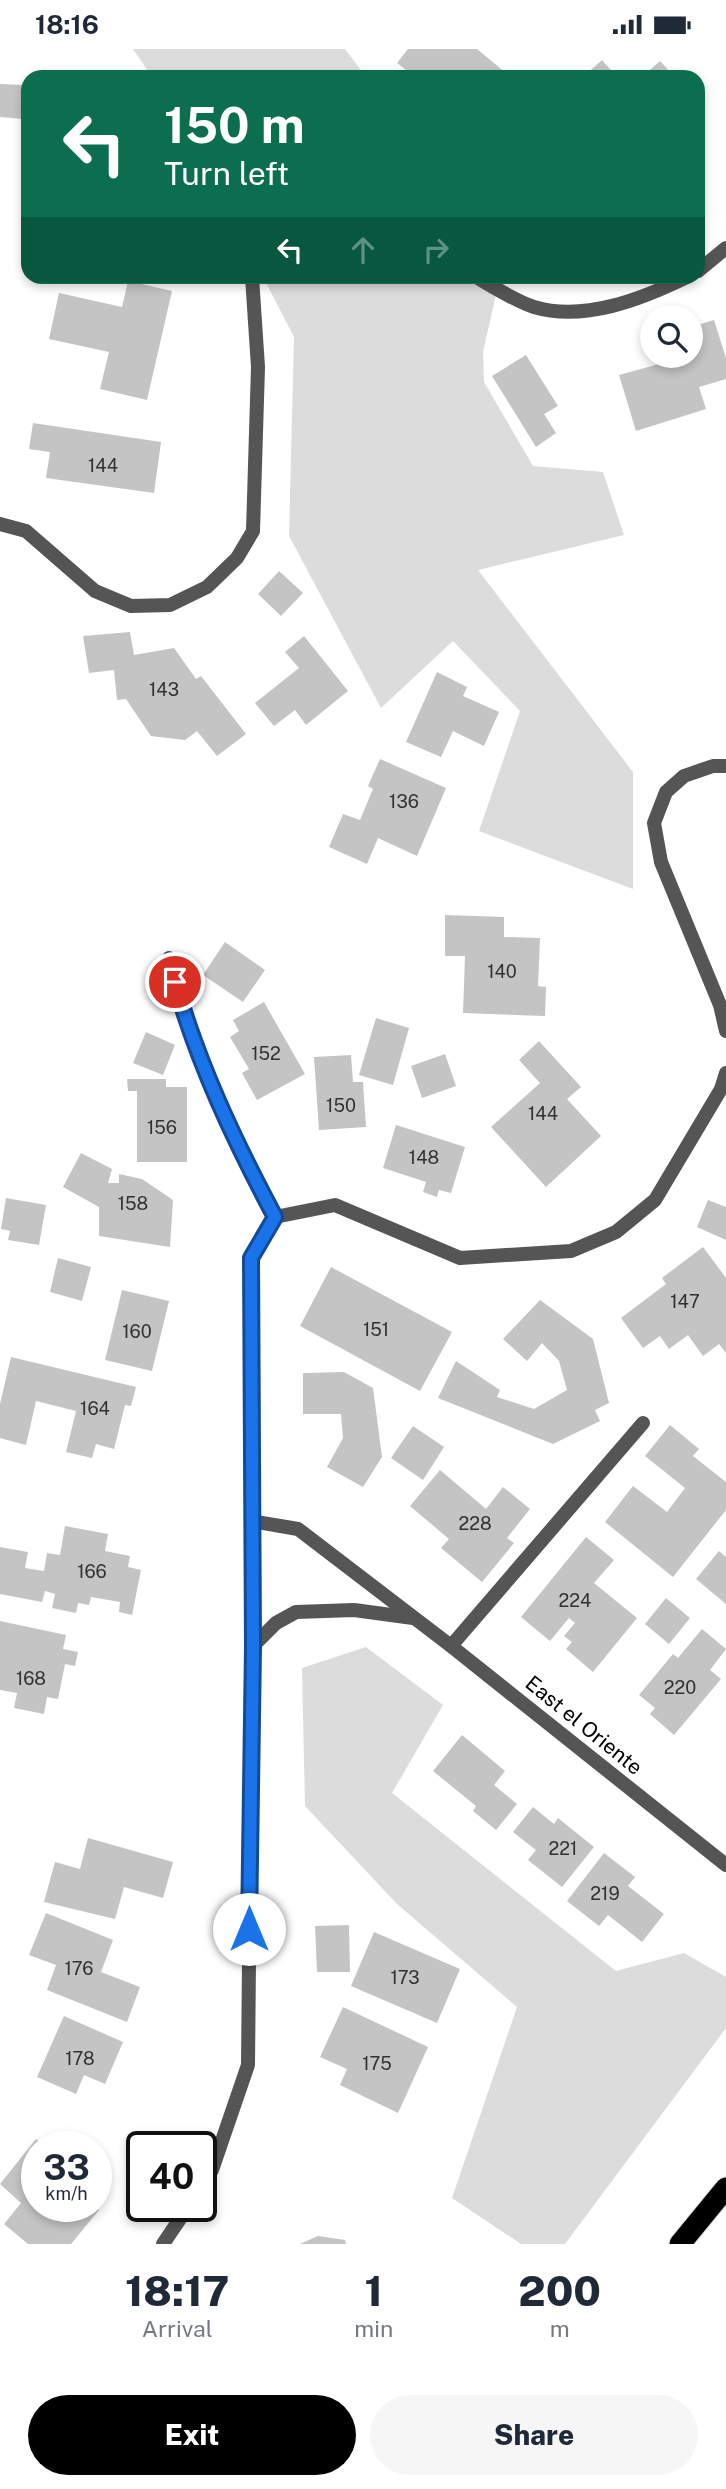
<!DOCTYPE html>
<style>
:root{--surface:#fff;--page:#f6f6f7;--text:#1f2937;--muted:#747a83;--accent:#000}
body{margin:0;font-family:"Public Sans",sans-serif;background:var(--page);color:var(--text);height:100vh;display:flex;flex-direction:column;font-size:26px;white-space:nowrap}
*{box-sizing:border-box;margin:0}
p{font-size:23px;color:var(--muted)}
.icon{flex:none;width:38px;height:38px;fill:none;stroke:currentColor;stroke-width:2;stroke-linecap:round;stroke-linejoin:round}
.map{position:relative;height:2195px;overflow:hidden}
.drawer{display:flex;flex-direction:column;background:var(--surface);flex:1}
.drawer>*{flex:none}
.top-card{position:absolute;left:21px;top:21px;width:684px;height:214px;border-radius:21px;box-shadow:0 4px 10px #0003;background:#0b6e4f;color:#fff;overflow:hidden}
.buttons{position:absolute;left:640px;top:256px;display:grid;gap:14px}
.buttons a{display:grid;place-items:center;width:63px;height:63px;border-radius:50%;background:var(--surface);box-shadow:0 4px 10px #0003;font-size:35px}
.speed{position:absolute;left:21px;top:2082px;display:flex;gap:14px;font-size:35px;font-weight:700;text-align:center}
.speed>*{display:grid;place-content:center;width:91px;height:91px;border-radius:50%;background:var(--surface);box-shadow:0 4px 10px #0003;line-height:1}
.speed small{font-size:18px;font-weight:400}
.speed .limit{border:4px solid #111;border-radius:10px;background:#fff;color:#111}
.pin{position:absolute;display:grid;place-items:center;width:60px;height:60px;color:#fff;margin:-30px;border:4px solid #fff;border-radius:50%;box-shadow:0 2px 7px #0007}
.me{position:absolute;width:77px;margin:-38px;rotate:0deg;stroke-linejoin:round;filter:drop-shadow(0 0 5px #0008)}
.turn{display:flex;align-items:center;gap:24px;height:147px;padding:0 28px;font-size:32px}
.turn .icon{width:91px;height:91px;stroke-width:2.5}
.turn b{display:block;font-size:49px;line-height:60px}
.lanes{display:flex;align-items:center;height:66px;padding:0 28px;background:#0003;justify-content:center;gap:35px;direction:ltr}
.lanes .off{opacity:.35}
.eta{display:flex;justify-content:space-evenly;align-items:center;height:119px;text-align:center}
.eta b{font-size:42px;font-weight:800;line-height:49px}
.primary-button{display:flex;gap:14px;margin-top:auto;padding:14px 28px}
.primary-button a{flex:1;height:80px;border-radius:42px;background:var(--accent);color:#fff;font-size:28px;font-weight:800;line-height:80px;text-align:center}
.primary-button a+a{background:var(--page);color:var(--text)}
.status{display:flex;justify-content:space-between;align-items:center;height:49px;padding:0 35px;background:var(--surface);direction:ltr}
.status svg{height:19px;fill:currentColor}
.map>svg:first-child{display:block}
.green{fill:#dcdcdc}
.building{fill:#c4c4c4}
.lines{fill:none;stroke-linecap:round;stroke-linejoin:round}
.motorway-casing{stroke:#dbdbdb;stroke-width:23}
.service{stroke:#555;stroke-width:14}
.minor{stroke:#555;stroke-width:14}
.tertiary{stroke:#555;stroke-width:14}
.motorway{stroke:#000;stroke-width:21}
.route-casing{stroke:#114b97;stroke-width:18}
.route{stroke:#1a73e8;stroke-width:12}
.labels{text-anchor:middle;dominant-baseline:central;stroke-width:5;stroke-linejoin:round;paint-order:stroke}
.number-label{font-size:18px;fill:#313131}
.street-label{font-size:21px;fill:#000;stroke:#fff}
</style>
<div class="status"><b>18:16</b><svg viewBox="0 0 49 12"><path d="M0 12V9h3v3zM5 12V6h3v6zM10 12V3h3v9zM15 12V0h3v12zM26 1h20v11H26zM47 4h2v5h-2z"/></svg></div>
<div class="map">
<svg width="726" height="2195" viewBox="0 0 726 2195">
<rect width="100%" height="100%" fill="#fff"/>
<g class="green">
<path d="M133 0H345L366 28H152Z"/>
<path d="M263 228H500L483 303 484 333 533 417 603 423 624 486 478 521 633 723V840L479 782 520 662 453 592 381 659 289 487 294 288Z"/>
<path d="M366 1598 443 1656 392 1744 616 1922 684 1904 726 1928V1979L565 2195H521L452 2149 517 1958 397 1855 305 1757 302 1619Z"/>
</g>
<g class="building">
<path d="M408 0H477L506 24 502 28H415L397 14Z"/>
<path d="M602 11 617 28H583Z"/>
<path d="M660 12 675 28H631L638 22 643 27Z"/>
<path d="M0 35 24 36 22 70 0 68Z"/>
<path d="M128 232 172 242 147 351 100 340 109 303 49 290 59 244 122 258Z"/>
<path d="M714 271 726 309V330L699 338 706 360 636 382 619 326 691 306V278Z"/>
<path d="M526 306 558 357 544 365 556 384 536 398 492 327Z"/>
<path d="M33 374 161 393 154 444 46 429 50 403 29 400Z"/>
<path d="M279 522 303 544 281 567 258 545Z"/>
<path d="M130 583 134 606 174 599 196 630 201 627 246 685 217 707 197 682 185 691 151 687 126 650 117 651 114 621 89 624 83 587Z"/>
<path d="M304 587 348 642 306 676 295 661 274 677 255 654 299 619 285 603Z"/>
<path d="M437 623 467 638 463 647 499 663 484 697 453 682 441 708 406 693Z"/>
<path d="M380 710 446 739 417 807 378 789 367 815 329 798 343 765 360 771 373 740 368 737Z"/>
<path d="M445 866 504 868V888L540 889 538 937 546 938 545 967 463 964 465 907H445Z"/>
<path d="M225 893 265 921 243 953 203 926Z"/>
<path d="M264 953 305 1025 257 1051 242 1024 249 1020 230 988 239 982 233 971Z"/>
<path d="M376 969 409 979 393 1036 359 1026Z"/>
<path d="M146 983 175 996 163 1026 133 1014Z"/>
<path d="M539 992 581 1038 567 1050 601 1087 546 1138 491 1078 540 1034 519 1011Z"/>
<path d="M445 1005 456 1037 422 1049 411 1017Z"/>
<path d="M351 1006 353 1033H363L366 1078 319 1081 314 1008Z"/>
<path d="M127 1030H166V1038H187V1113H137V1042H128Z"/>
<path d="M396 1076 465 1098 451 1144 439 1141 437 1148 423 1143 426 1133 383 1119Z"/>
<path d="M81 1104 112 1120 108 1134H119V1125L142 1130 173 1151 170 1198 99 1187V1158L63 1138Z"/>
<path d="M6 1149 46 1156 39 1196 8 1191 10 1182 1 1180Z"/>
<path d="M708 1151 726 1158V1191L697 1178Z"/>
<path d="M703 1198 726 1229V1304L719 1295 703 1307 688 1286 669 1300 660 1287 643 1299 621 1269 666 1235 662 1229Z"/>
<path d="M58 1209 91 1218 82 1252 50 1243Z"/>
<path d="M331 1218 452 1283 420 1342 300 1277Z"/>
<path d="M122 1241 169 1252 152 1322 105 1311Z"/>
<path d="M540 1251 593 1290 609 1354 595 1361 600 1372 553 1395 438 1349 456 1312 500 1341 497 1348 534 1360 567 1341 559 1312 542 1294 527 1312 503 1290Z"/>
<path d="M11 1308 136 1338 131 1357 125 1356 114 1400 96 1395 92 1409 66 1403 76 1362 36 1352 26 1396 0 1389V1355Z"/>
<path d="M344 1323 373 1339 382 1408 363 1438 327 1418 343 1389 341 1365H303V1324Z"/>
<path d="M670 1376 699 1400 693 1407 726 1433V1461L673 1528 605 1473 633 1437 667 1463 685 1439 645 1407Z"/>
<path d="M413 1377 444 1398 423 1431 391 1409Z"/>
<path d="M440 1421 486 1460 503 1438 530 1460 507 1489 514 1494 482 1533 441 1499 449 1490 410 1457Z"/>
<path d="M65 1477 108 1485 105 1502 130 1507 128 1518 141 1521 132 1566 119 1563 120 1553 91 1548 89 1556 78 1554 76 1564 52 1559 55 1545 45 1542 42 1553 0 1545V1498L28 1503 25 1519 44 1522 47 1504 60 1506Z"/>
<path d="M586 1488 614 1511 594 1534 637 1569 593 1623 566 1600 572 1593 564 1587 575 1574 569 1569 550 1592 521 1568Z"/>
<path d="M719 1502 726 1508V1555L696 1530Z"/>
<path d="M666 1549 690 1569 669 1595 645 1575Z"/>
<path d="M0 1572 66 1586 63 1600 78 1603 75 1617 65 1615 58 1650 47 1648 44 1665 14 1659 17 1644 0 1641Z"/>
<path d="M702 1580 726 1600 710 1621 721 1630 674 1686 650 1665 655 1659 639 1646 673 1605 678 1609Z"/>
<path d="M462 1686 505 1722 494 1736 517 1755 496 1781 473 1762 476 1757 433 1722Z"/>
<path d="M533 1758 554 1775 558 1769 594 1798 562 1838 528 1811 536 1801 513 1783Z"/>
<path d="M88 1789 173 1813 163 1849 124 1838 115 1870 44 1853 55 1813 80 1820Z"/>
<path d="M604 1804 635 1828 628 1837 664 1865 642 1893 608 1866 599 1877 567 1852Z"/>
<path d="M46 1864 113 1891 101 1923 140 1938 127 1973 47 1941 56 1916 29 1906Z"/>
<path d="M349 1876 350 1923H317L315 1877Z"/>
<path d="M374 1883 460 1920 437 1974 351 1937Z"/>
<path d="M343 1958 428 1998 398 2064 340 2036 347 2020 320 2008Z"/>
<path d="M64 1967 123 1993 105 2035 84 2026 76 2045 37 2028Z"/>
<path d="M36 2090 46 2098H37V2158H95L99 2161 71 2195H28L4 2175 21 2154 0 2135Z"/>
<path d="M96 2124 106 2131 96 2143Z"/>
<path d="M318 2187 345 2191 346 2195H300Z"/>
</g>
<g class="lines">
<g class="motorway-casing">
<path id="motorway" d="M680 2195 726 2139"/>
</g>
<g class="service">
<path d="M169 909C194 1000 231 1085 275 1168"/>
<path d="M451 1597 643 1374"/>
</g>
<g class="minor">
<path d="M698 222 726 199"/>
<path d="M476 228C492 237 517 253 534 258 584 273 642 250 687 228"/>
<path d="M0 475 26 482 95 542 131 557 170 556 207 538 237 509 253 482 258 318 252 228"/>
<path d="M726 717H713L684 727 666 743 654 774 661 813 720 956 726 982"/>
<path d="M251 1472V1209L275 1168 335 1156 460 1209 571 1202 616 1183 655 1151 721 1040 726 1024"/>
</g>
<g class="tertiary">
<path d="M252 1598 276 1574 296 1563 354 1561 413 1569"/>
<path d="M201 2138 212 2121 248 2016 252 1598 251 1472 298 1480 451 1597 726 1816"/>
<path d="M163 2195 188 2158"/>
</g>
<use href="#motorway" class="motorway"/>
</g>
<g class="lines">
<g class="route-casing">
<path id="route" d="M175 933C198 1015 235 1093 275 1168L251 1209 253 1598 249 1880"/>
</g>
<use href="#route" class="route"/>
</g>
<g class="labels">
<g class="number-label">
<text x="103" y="416">144</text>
<text x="164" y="640">143</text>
<text x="404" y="752">136</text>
<text x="502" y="922">140</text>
<text x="266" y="1004">152</text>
<text x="341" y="1056">150</text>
<text x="543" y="1064">144</text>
<text x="162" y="1078">156</text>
<text x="424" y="1108">148</text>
<text x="133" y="1154">158</text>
<text x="685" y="1252">147</text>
<text x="376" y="1280">151</text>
<text x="137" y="1282">160</text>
<text x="95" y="1359">164</text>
<text x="475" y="1474">228</text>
<text x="92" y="1522">166</text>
<text x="575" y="1551">224</text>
<text x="31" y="1629">168</text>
<text x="680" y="1638">220</text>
<text x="563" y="1799">221</text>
<text x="605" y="1844">219</text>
<text x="79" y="1919">176</text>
<text x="405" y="1928">173</text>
<text x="80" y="2009">178</text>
<text x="377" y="2014">175</text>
</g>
<g class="street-label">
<text transform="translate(584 1676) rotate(39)">East el Oriente</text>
</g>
</g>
</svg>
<div class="buttons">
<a><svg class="icon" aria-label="search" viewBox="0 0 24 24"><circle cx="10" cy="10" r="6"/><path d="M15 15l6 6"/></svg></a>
</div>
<div class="speed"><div>33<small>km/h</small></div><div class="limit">40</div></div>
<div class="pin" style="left:175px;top:933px;background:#d93025"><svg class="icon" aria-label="arrive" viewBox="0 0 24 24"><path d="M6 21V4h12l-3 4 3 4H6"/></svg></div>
<svg class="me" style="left:249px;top:1880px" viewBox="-20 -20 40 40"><circle r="19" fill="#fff"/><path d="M0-13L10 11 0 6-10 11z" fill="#1a73e8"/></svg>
<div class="top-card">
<div class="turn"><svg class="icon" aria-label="left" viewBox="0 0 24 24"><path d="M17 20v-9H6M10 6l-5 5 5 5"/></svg><div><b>150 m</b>Turn left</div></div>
<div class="lanes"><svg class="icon" aria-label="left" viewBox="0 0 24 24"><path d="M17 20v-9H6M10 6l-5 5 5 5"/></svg><svg class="icon off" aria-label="ahead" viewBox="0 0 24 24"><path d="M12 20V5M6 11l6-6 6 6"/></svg><svg class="icon off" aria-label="right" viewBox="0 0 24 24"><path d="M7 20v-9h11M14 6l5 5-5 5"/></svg></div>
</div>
</div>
<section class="drawer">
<div class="eta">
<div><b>18:17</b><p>Arrival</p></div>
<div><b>1</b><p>min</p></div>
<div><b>200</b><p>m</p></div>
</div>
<div class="primary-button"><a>Exit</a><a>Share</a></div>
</section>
